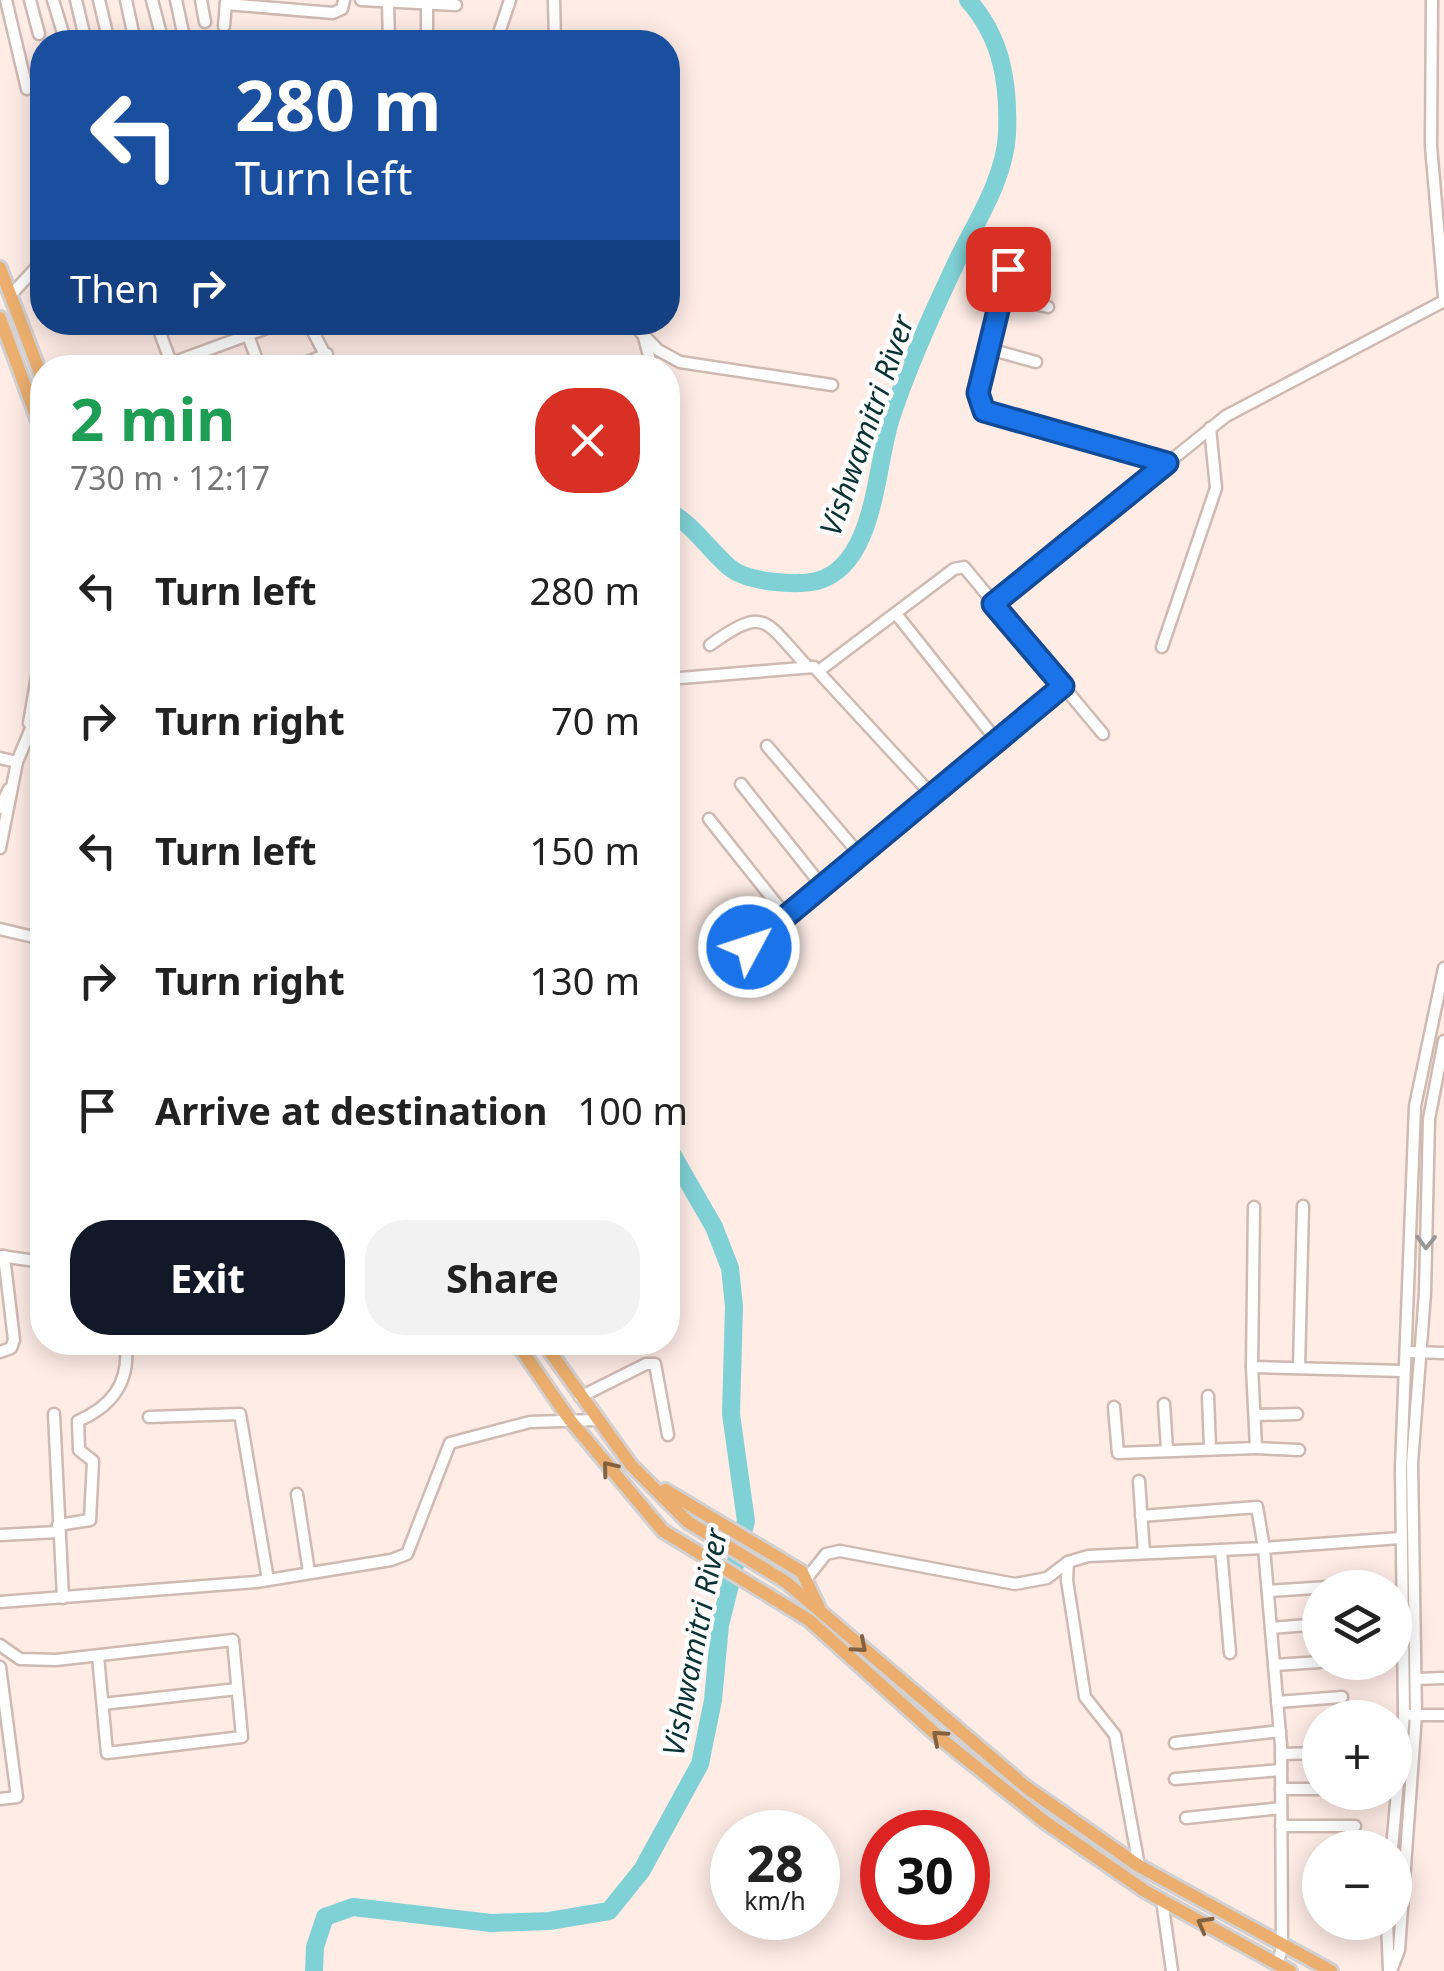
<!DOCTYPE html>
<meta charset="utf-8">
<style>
:root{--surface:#fff;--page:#f2f2f2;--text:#222;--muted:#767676;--accent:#111827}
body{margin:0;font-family:"Noto Sans",sans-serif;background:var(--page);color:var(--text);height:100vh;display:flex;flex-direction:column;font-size:38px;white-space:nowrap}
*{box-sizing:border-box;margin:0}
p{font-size:32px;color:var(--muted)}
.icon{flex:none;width:55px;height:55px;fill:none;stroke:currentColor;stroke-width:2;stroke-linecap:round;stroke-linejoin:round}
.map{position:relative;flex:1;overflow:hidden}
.side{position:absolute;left:30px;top:355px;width:650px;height:1000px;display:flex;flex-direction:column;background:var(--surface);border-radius:40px;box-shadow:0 5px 25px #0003}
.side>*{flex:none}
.top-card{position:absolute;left:30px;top:30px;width:650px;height:305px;border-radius:40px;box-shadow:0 5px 25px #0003;background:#1a4fa0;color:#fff;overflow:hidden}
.tools{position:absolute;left:1302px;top:1570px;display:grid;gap:20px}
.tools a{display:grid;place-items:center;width:110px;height:110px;border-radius:50%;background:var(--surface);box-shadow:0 5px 25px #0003;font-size:50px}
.speed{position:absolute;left:710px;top:1810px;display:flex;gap:20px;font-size:50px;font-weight:700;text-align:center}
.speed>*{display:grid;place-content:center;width:130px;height:130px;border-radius:50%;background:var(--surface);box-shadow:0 5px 25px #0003;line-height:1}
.speed small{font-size:25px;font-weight:400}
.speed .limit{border:15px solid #d22;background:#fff;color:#111}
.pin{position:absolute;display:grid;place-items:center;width:85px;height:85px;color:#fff;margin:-42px;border-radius:20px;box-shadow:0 5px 15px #0006}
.me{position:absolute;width:110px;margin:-55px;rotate:50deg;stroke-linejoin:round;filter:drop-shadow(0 0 8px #0008)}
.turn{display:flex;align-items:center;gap:35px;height:210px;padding:0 40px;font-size:45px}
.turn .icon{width:130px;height:130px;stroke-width:2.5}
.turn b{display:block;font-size:70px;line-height:85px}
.then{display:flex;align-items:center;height:95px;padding:0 40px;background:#0003;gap:20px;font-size:38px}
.round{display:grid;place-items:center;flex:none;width:105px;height:105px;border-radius:40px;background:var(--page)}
.head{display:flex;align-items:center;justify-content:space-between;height:170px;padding:0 40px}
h1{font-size:60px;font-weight:700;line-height:75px;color:#1e9e55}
.action{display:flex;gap:20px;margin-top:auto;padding:20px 40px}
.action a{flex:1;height:115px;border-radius:40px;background:var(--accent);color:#fff;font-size:40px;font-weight:700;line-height:115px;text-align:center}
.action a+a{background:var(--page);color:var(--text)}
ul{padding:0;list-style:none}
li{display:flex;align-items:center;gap:30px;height:130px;padding:0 40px}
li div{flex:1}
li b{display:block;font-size:38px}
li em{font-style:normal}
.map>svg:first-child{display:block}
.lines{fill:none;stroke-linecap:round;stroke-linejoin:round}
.river{stroke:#80d1d6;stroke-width:18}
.minor-casing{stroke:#cfbab2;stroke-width:15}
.major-casing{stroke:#d2d0d0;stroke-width:18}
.minor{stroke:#fff;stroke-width:10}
.major{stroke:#ebae6e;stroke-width:12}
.oneway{stroke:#9a9695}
.oneway2{stroke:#846240}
.route-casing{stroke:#114b97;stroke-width:25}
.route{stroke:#1a73e8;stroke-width:18}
.labels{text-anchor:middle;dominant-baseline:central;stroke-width:9;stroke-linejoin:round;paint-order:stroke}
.water-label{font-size:30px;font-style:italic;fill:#093235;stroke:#fdfefd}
</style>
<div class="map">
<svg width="1444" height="1971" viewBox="0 0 1444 1971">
<rect width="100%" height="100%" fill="#feece5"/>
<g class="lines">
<g class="river">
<path d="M668 511C693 524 707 548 729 567 746 582 795 586 817 581 877 565 875 463 892 415 910 362 933 312 957 261 976 222 1005 178 1007 134 1009 83 1002 38 968 0"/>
<path d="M314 1971 315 1947 325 1917 353 1907 491 1923 549 1921 609 1911 642 1870 700 1764 713 1700 720 1625 746 1521 731 1414 734 1306 730 1268 714 1227 668 1147"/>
</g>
<g class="minor-casing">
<g id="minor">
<path d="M6 0 27 89"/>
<path d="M30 0 39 34"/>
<path d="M53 0 63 33"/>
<path d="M76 0 86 42"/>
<path d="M99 0 109 42"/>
<path d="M126 0 135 42"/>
<path d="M152 0 163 42"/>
<path d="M176 0 185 42"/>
<path d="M201 0 205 22"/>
<path d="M361 0 456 5"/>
<path d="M427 0V42"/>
<path d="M554 0 555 42"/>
<path d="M1432 0 1431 146 1444 296"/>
<path d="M388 3 389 42"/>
<path d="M226 4 333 13 342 9 344 0"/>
<path d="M224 26 226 2"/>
<path d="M496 42 510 0"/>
<path d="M1015 243 978 393 983 411 1167 463"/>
<path d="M10 296 42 261"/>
<path d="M1001 296 1048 307"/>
<path d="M156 322 173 368"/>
<path d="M243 322 260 368"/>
<path d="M308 322 332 368"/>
<path d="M481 322H511"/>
<path d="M631 322 658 350 680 362 832 385"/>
<path d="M644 337 652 368"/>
<path d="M989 349 1036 362"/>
<path d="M172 363 283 322"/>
<path d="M293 368 327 354"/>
<path d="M993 604 1226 416 1444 301"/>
<path d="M897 615 997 741"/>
<path d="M710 645C766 605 764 620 806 665"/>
<path d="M1162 647 1216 488 1210 428"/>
<path d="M820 670 954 569 964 567 1103 734"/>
<path d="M668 679 814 667 932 795"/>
<path d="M29 723 42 647"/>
<path d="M767 746 860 855"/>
<path d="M0 758 17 762"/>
<path d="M741 784 822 886"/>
<path d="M0 808 9 789"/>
<path d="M709 819 786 916"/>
<path d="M0 848 17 762 42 702"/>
<path d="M0 929 42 939"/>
<path d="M749 947 1063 686"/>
<path d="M1254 1207 1252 1367 1403 1371"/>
<path d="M1 1256 42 1262"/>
<path d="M0 1352 11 1348 14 1340 4 1256"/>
<path d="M1412 1352 1444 1353"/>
<path d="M1299 1368 1303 1206"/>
<path d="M1208 1396 1210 1448"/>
<path d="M580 1397 646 1364H655L668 1435"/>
<path d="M1164 1404 1167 1449"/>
<path d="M1114 1407 1118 1453 1256 1448 1252 1367"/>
<path d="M54 1414 63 1598"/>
<path d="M1255 1415 1297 1414"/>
<path d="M149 1417 240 1414 268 1580"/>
<path d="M1256 1448 1299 1450"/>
<path d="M1139 1481 1144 1553"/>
<path d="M297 1494 309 1572"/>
<path d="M58 1525 90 1520 93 1461 79 1450 78 1421C110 1407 129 1385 126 1348"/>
<path d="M0 1535 58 1532"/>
<path d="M1221 1550 1230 1653"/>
<path d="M807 1578 826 1554 840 1551 1015 1584 1047 1578 1068 1562"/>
<path d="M1268 1591 1344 1586"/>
<path d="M0 1602 256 1582 391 1560 407 1554 450 1443 530 1422 596 1420"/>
<path d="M1271 1628 1320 1624"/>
<path d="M0 1645 20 1659 56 1660 233 1640 242 1737 107 1753 98 1656"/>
<path d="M1274 1665 1320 1662"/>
<path d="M0 1667 17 1797 0 1799"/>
<path d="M1416 1679 1444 1678"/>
<path d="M1277 1702 1342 1697"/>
<path d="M103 1704 237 1689"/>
<path d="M1410 1715H1444"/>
<path d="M1175 1743 1280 1731"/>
<path d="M1281 1754 1320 1753"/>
<path d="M1175 1779 1281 1770"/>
<path d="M1281 1789H1320"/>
<path d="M1186 1818 1281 1808"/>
<path d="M1281 1826H1355"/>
<path d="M1392 1848 1404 1715 1401 1468 1415 1106 1444 968"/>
<path d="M1139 1866 1115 1735 1085 1697 1067 1580 1068 1562 1088 1556 1264 1548 1257 1507 1141 1516"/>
<path d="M1162 1900 1172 1971"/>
<path d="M1387 1922 1389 1970"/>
<path d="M1278 1964 1282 1946 1281 1746 1264 1548 1400 1538"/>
<path d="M1391 1971 1399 1950 1416 1715 1412 1463 1425 1293 1429 1119 1444 1041"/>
</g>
</g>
<g class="major-casing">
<g id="major">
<path d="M0 268 42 378"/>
<path d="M0 318 42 432"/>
<path d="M516 1342 570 1420 663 1531 809 1620 940 1738 1045 1822 1145 1891 1290 1971"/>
<path d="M543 1342 631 1465 688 1522 786 1582 1026 1787 1139 1866 1331 1971"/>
<path d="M665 1490 802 1572 819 1608"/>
</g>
</g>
<use href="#minor" class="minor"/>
<use href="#major" class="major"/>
</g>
<defs><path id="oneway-chevron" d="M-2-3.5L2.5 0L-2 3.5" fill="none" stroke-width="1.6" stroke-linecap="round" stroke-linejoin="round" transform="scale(2.5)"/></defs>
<use class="oneway" href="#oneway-chevron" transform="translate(1426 1242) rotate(91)"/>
<g class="oneway2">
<use href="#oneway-chevron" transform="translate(609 1468) rotate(-129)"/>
<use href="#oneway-chevron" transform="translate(860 1646) rotate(41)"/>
<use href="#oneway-chevron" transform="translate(939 1737) rotate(-139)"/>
<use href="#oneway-chevron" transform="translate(1204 1924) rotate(-151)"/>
</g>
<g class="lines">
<g class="route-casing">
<path id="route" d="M749 947 1063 686 993 604 1167 463 984 411 978 393 1008 269"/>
</g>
<use href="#route" class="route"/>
</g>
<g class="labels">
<g class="water-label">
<text transform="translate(866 425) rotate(-71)">Vishwamitri River</text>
<text transform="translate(694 1642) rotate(-79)">Vishwamitri River</text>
</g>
</g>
</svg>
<div class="tools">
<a><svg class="icon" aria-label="layers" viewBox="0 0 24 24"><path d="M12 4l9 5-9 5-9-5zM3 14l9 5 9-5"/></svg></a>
<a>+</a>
<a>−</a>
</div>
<div class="speed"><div>28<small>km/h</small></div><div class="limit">30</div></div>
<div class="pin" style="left:1008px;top:269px;background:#d93025"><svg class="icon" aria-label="arrive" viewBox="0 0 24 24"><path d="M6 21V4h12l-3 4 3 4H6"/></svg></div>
<svg class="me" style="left:749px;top:947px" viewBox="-20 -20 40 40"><circle r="17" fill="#1a73e8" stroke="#fff" stroke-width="3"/><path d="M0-11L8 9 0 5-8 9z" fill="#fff"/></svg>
<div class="top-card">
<div class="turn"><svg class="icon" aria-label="left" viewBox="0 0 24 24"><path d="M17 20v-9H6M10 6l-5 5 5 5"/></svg><div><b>280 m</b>Turn left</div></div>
<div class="then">Then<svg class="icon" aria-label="right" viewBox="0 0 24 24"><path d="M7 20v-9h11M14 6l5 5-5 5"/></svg></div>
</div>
<section class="side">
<div class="head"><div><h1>2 min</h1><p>730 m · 12:17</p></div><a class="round" style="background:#d93025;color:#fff"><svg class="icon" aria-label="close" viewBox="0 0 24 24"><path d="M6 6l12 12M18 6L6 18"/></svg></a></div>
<ul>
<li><svg class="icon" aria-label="left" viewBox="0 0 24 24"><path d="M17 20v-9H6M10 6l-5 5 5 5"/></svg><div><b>Turn left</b></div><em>280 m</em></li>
<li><svg class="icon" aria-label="right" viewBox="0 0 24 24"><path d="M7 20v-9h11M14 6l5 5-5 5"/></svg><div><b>Turn right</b></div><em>70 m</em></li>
<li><svg class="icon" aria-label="left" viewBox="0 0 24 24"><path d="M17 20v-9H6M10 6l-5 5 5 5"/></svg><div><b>Turn left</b></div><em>150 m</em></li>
<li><svg class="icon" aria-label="right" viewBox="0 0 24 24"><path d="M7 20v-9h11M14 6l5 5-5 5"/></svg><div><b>Turn right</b></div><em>130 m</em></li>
<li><svg class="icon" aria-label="arrive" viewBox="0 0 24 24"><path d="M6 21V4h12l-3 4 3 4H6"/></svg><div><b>Arrive at destination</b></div><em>100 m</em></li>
</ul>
<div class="action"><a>Exit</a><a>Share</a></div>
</section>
</div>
